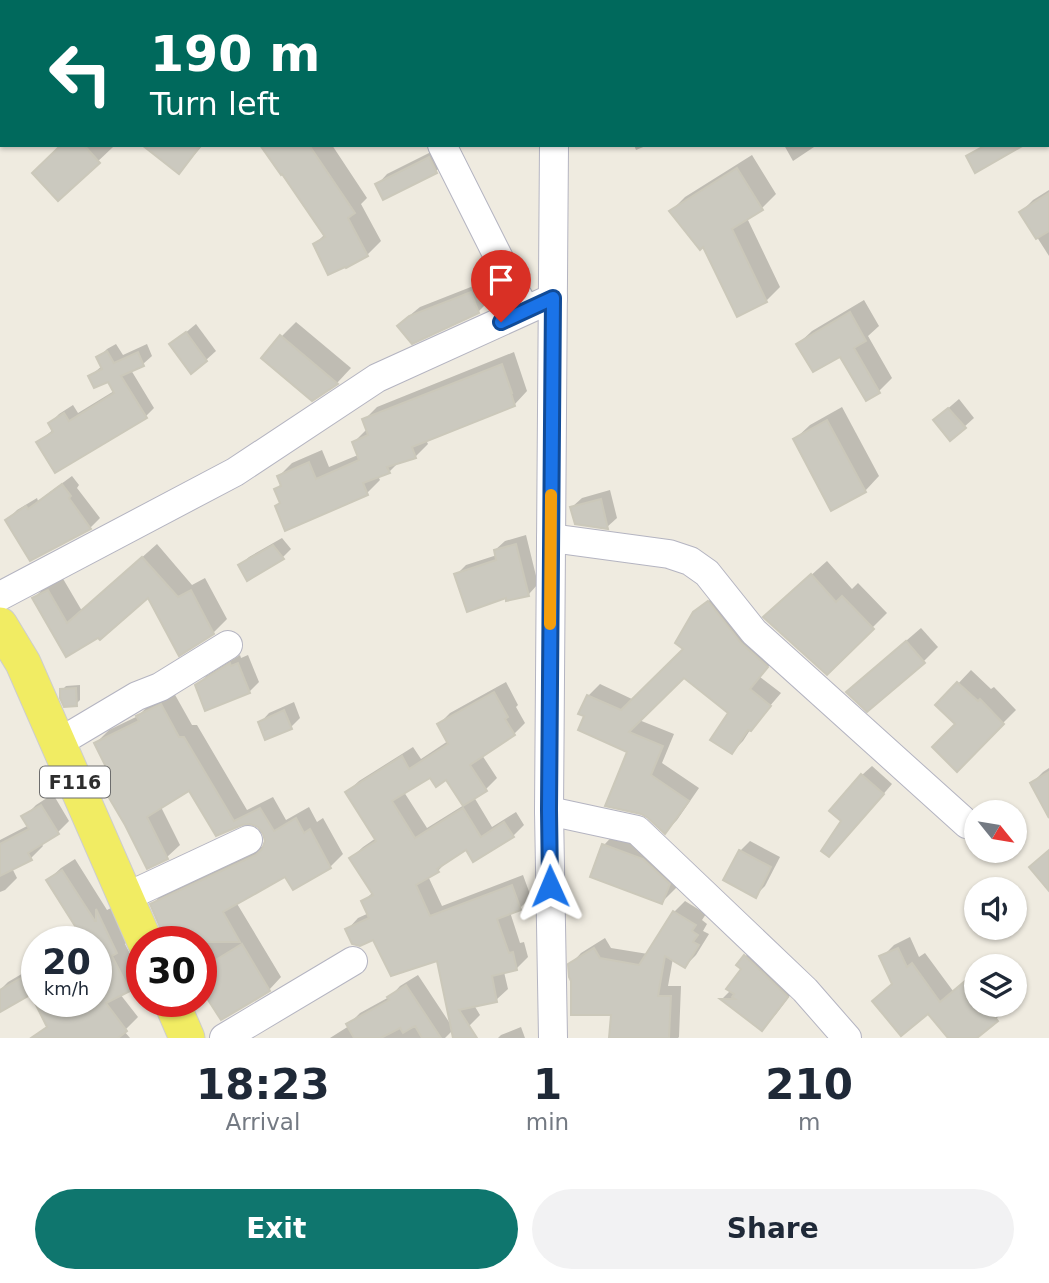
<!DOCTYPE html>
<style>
:root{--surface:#fff;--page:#f2f2f3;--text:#1f2937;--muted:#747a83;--accent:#0f766e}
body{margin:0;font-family:"DejaVu Sans",sans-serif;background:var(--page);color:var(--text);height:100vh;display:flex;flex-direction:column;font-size:26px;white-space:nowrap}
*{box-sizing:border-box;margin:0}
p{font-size:23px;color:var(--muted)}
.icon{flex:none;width:38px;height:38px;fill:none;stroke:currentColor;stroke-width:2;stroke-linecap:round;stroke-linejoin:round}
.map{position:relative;height:1038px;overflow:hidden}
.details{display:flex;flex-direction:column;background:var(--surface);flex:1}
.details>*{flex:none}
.hud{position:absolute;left:0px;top:0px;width:1050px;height:147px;box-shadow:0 2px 5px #0004;background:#00695c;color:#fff;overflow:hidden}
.needle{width:46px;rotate:120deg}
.controls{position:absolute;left:964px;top:800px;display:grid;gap:14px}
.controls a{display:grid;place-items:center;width:63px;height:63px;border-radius:50%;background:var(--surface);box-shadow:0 2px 5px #0004;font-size:35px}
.speed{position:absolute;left:21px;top:926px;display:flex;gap:14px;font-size:35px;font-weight:700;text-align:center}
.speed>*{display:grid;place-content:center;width:91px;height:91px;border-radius:50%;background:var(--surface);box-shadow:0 2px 5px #0004;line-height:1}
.speed small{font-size:18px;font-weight:400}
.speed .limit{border:10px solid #d22;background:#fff;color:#111}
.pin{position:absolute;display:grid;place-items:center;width:60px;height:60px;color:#fff;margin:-72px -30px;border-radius:50% 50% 50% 0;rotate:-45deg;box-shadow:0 0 7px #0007}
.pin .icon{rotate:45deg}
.me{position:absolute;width:77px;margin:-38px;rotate:359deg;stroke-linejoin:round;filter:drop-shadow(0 0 5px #0008)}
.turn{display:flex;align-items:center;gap:24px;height:147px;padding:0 35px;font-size:32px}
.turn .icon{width:91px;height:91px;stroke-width:2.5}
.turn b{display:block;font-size:49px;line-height:60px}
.eta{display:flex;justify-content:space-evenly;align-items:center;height:119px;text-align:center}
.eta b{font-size:42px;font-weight:600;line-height:49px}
.primary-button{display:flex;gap:14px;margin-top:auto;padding:14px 35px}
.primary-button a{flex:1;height:80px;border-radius:42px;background:var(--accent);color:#fff;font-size:28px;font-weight:600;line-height:80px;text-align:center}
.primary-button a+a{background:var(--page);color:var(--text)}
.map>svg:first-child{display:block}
.shadow{fill:#0003;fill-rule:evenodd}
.building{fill:#cbc9bf;stroke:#cbc8ba;stroke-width:2}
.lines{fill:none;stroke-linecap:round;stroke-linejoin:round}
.minor-casing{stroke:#b4b4c1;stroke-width:30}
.major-casing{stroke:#cdcdcd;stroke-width:37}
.minor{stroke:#fff;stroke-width:28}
.major{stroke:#f1ec63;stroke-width:35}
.route-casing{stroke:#114b97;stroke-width:18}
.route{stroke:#1a73e8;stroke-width:12}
.slow{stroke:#f59e0b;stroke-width:12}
.labels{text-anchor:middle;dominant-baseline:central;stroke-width:5;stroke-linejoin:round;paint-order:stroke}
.shield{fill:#fff;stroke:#6d6d6d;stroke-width:2}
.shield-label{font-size:19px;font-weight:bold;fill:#2e2e2e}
</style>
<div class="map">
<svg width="1049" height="1038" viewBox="0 0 1049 1038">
<rect width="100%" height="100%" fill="#efebe0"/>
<g class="shadow">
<rect x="583" y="0" width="36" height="2"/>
<path d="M665 0H755V2H666Z"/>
<path d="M936 0H981L982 2H934Z"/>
<path d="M1034 0H1049V25L1048 2H1035Z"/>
<path d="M1048 88 1049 89 1048 130Z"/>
<path d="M63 145H112L113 147 58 199Z"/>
<path d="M156 145H203L179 172Z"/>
<path d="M265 145H332L367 198 361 204 381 241 367 255 315 244 325 234Z"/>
<path d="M634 145H648L636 150Z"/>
<path d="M784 145H817L793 161Z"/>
<path d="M439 148 446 162 436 171 384 197 378 184 387 174Z"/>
<path d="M752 155 776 194 762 208 747 218 780 287 766 301 704 244 671 211 685 197Z"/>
<path d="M1049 190V256L1021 212 1033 200Z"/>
<path d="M481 283 488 302 478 312 409 316 420 307Z"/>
<path d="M864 300 879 326 868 336 892 378 879 391 840 354 798 344 812 331Z"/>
<path d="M296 322 351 368 337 383 312 399 281 337Z"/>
<path d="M196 324 216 351 206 360 172 344Z"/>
<path d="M116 344 123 355 147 344 152 356 143 364 131 370 154 408 145 417 38 442 54 429 50 423 59 414 73 405 78 413 114 391 109 380 90 376 102 366 98 358 107 349Z"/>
<path d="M514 352 527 391 515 404 426 440 428 444 415 457 399 462 389 472 378 476 380 480 367 493 277 506 281 501 276 489 282 483 279 476 292 463 322 450 329 467 358 455 354 442 367 429 364 420 377 407Z"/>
<path d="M959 399 974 418 964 427 945 411Z"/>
<path d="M842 407 879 476 865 491 795 439 810 425Z"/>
<path d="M72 476 79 485 77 488 100 518 90 528 31 559 7 520 17 510 37 498 38 501Z"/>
<path d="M610 490 617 518 607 527 572 507 582 498Z"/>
<path d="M526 535 538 584 529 594 508 599 507 596 456 575 466 565 497 555 495 550 505 541Z"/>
<path d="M282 538 291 549 283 557 240 565 249 557Z"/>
<path d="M157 544 192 585 205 578 227 619 213 633 149 595 98 635 66 654 34 598 47 585 62 577 82 611Z"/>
<path d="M827 561 852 589 858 583 887 613 827 673 780 603Z"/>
<path d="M720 591 778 654 760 677 781 693 752 727 743 741 732 752 730 713 683 676 639 720 674 734 662 763 699 788 677 820 665 832 629 751 586 715 588 696 600 684 634 700 686 648 695 613Z"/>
<path d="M921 628 938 647 923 662 848 692 863 678Z"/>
<path d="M240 655 241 658 248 655 259 682 249 692 197 686 206 676Z"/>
<path d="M971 670 991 689 994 687 1016 710 957 769 958 724 938 705Z"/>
<path d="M506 682 518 705 516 707 525 723 514 734 482 755 497 778 486 789 474 797 492 827 516 812 524 825 513 836 466 847 449 859 438 871 428 876 442 906 523 875 531 897 520 908 510 912 520 943 524 942 528 957 516 969 504 972 508 989 496 1000 474 1005 480 1015 469 1026 453 1030 445 1038H330L349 1026V1024L360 1013 391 996 400 986 418 975 453 1028 439 959 347 930 358 918 369 913 363 902 373 892 351 858 363 847 376 838 347 792 359 781 413 747 421 759 448 741 439 724 450 713ZM431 775 447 778 464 805 427 828 404 792Z"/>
<path d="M80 685V700L76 704 62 690 66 686Z"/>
<path d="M174 693 192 725H197L247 810 273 797 286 820 309 807 317 822 323 818 343 854 330 867 286 874 236 902 281 977 269 990 201 986V942L152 904 165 892 265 845 266 841 265 833 258 825 249 822 217 834 190 789 161 807 180 845 167 857 148 866 101 782 111 772 96 743 109 730 138 716 150 704Z"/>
<path d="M294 702 300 718 291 727 260 723 269 713Z"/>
<path d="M872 766 892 784 862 819V775Z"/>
<path d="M1049 768V815L1032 783 1043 772Z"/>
<path d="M53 794 69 821 57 833 41 843 43 846 31 858 12 868 17 878 5 890 0 892V840L29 825 24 817 36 805Z"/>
<path d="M618 830 683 869 677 887 662 902 604 845Z"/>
<path d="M750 841 780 857 765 886 756 895 740 851Z"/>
<path d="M75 859 107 910 113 907 129 940 125 944 142 977 129 989 120 994 138 1017 124 1031 130 1038H52L49 1026 31 992 0 1001V990L8 982 37 965V1001H96V942L48 880 61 868Z"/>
<path d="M685 901 706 914 702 920 707 924 703 931 709 934 696 955 685 966 673 958 668 986H681L679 1037 678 1038H606H611L612 1013 573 980 570 965 581 953 605 938 611 948 648 954 674 912Z"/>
<path d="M910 937 919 957 925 953 953 991 976 972V1004H1006L1009 1007 975 1038H951L929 1011 894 983 882 957 894 945Z"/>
<path d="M759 941 801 981 776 1014 762 1028 723 998 731 990 743 969 738 965Z"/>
<path d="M521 1027 525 1038H498L501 1035Z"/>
</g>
<g class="building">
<path d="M61 145H84L100 163 58 201 32 173Z"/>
<path d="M142 145H201L179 174Z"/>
<path d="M260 145H309L355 213 348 218 368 256 346 268 345 267 328 275 313 244 325 237 282 174 281 175Z"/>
<path d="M986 145H1024L975 173 966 156Z"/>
<path d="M429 157 437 173 383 200 375 184Z"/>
<path d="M737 168 763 210 732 229 767 302 737 317 703 247 700 250 669 211Z"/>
<path d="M1049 193V231L1036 239 1019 212Z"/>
<path d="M471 292 479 313 412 344 397 326 409 316Z"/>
<path d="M850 312 866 341 854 348 880 393 866 401 840 357 813 372 796 344Z"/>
<path d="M186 332 207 361 191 374 169 344Z"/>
<path d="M280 335 338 384 312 401 261 358Z"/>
<path d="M107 351 114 363 138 352 144 366 121 376 147 418 55 473 36 442 53 432 48 423 64 413 69 421 114 393 108 382 94 388 88 376 102 369 96 357Z"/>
<path d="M502 364 512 393H511L515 406 412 447 416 458 387 467 390 473 363 483 368 495 285 531 275 506 280 503 274 489 281 486 277 476 309 462 316 479 359 460 352 442 368 435 362 419Z"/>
<path d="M948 408 966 428 950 441 933 420Z"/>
<path d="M827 420 866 492 831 511 793 439Z"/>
<path d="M62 484 71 496 69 498 91 529 30 561 5 520 26 506 28 509Z"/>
<path d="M601 499 608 529 575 524 570 507Z"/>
<path d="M516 544 529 596 506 601V598L467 612 454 574 496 560 494 550Z"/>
<path d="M273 545 284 559 247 581 238 565Z"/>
<path d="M142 557 178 597 191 590 214 634 179 656 148 598 100 640 98 638 66 657 32 598 48 590 67 623Z"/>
<path d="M811 574 836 602 842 596 874 629 827 675 763 617Z"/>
<path d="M708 601 741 643 768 667 750 689 771 706 751 731 748 730 732 754 710 740 728 713 684 678 629 732 663 746 651 775 689 801 665 834 648 818 641 814 605 806 627 752 578 730 584 716 578 714 587 695 621 710 683 649 675 643 693 612Z"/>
<path d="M906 641 925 663 867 712 846 692Z"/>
<path d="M230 663 231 666 238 663 250 693 205 711 195 685Z"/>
<path d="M957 682 978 701 980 699 1004 724 957 772 932 747 955 724 935 705Z"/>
<path d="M76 688 77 706 64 707 60 698V689Z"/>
<path d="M494 692 508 717 505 719 515 735 470 765 487 791 463 806 446 780 436 787 430 778 392 801 415 838 463 808 481 837 504 822 514 837 473 862 466 850 437 869 439 872 416 885 430 916 512 885 521 910 497 919 509 953 513 952 517 970 492 976 497 1002 459 1010 477 1038H453L437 961 391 976 373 940 360 946 352 944 345 929 369 918 361 901 373 895 349 858 376 841 345 792 402 756 409 769 448 744 437 724Z"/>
<path d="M161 704 179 737H184L234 821 260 808 274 831 296 818 304 833 310 829 331 868 293 890 285 877 223 912 240 942H165L163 934 150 904 256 855 262 849 265 841 263 834 258 827 250 824 242 825 216 836 189 791 147 817 168 859 147 869 125 825 99 781 110 775 94 743 139 721 136 716Z"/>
<path d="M284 710 292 729 265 740 258 722Z"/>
<path d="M1049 772V818L1030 783Z"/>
<path d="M861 774 884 794 829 857 821 851 841 821 829 811Z"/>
<path d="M41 805 59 834 28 853 32 860 0 876V844L29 829 21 816Z"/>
<path d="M602 844 643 859 670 884 662 904 590 877Z"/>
<path d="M739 850 771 867 756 898 723 880Z"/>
<path d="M1049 850V891L1029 867Z"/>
<path d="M62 870 95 921H96V909L117 953 112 956 130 991 106 1003 127 1031 118 1038H31L47 1027 34 1001H96V942H82L75 926 46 880Z"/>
<path d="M673 911 696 925 692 931 698 935 693 942 699 945 685 968 665 956 658 996H671L669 1038H609L611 1015H571V981L569 977 568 964 594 948 600 958 639 965Z"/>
<path d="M242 944 270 991 221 1020 201 989V969Z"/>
<path d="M898 948 907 967 912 963 940 1002 965 981 976 995V1004H984L998 1021 977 1038H948L928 1014 901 1036 872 1001 892 984 879 956Z"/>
<path d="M744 955 788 997 762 1031 720 999H735L732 997 734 994 726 989 741 969 736 965Z"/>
<path d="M30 973 37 985V991L0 1012V990Z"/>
<path d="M406 985 441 1038H422L415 1026 403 1033 400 1028 381 1038H354L346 1024 389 1000 387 997Z"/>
</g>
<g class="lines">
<g class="minor-casing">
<g id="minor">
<path d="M376 0 377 2"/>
<path d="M1010 0 1011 2"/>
<path d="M260 2 262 0"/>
<path d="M556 2V0"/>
<path d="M1048 73 1049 75"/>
<path d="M442 145 525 310"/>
<path d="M551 538 669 554 690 561 707 573 754 632 967 824"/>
<path d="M0 596 235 472 377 378 553 298"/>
<path d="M58 743 137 696 160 687 228 645"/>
<path d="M549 811 637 830 805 990 847 1038"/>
<path d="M126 897 248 840"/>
<path d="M224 1038 353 961"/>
<path d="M553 1038 549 811 554 145"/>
</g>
</g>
<g class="major-casing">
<g id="major">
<path d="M0 625 23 663 145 942"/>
<path d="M171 1001 187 1038"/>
</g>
</g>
<use href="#minor" class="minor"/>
<use href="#major" class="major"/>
</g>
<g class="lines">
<g class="route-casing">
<path id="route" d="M501 322 553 298 549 810 550 886"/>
</g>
<use href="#route" class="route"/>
<path class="slow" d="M550 624 551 495"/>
</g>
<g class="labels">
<rect class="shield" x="40" y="766.5" width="70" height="31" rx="5"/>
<g class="shield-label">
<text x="75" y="782">F116</text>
</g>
</g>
</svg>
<div class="controls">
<a><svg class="needle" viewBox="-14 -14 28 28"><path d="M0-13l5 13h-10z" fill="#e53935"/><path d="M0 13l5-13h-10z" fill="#747a83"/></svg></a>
<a><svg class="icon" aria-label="sound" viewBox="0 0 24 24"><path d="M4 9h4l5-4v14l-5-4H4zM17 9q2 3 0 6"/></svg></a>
<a><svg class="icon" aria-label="layers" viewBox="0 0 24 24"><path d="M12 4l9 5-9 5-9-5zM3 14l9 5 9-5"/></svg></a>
</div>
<div class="speed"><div>20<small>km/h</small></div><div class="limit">30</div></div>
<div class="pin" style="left:501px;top:322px;background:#d93025"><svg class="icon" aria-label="arrive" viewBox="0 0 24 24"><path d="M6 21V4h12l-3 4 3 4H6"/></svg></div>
<svg class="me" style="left:550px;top:886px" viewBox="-20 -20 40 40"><path d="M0-17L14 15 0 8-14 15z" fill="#1a73e8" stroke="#fff" stroke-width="4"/></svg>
<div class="hud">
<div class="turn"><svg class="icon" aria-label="left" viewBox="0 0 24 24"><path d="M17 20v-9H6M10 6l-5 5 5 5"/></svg><div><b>190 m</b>Turn left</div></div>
</div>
</div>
<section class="details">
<div class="eta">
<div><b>18:23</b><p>Arrival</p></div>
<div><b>1</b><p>min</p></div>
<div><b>210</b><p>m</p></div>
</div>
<div class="primary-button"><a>Exit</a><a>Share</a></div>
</section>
